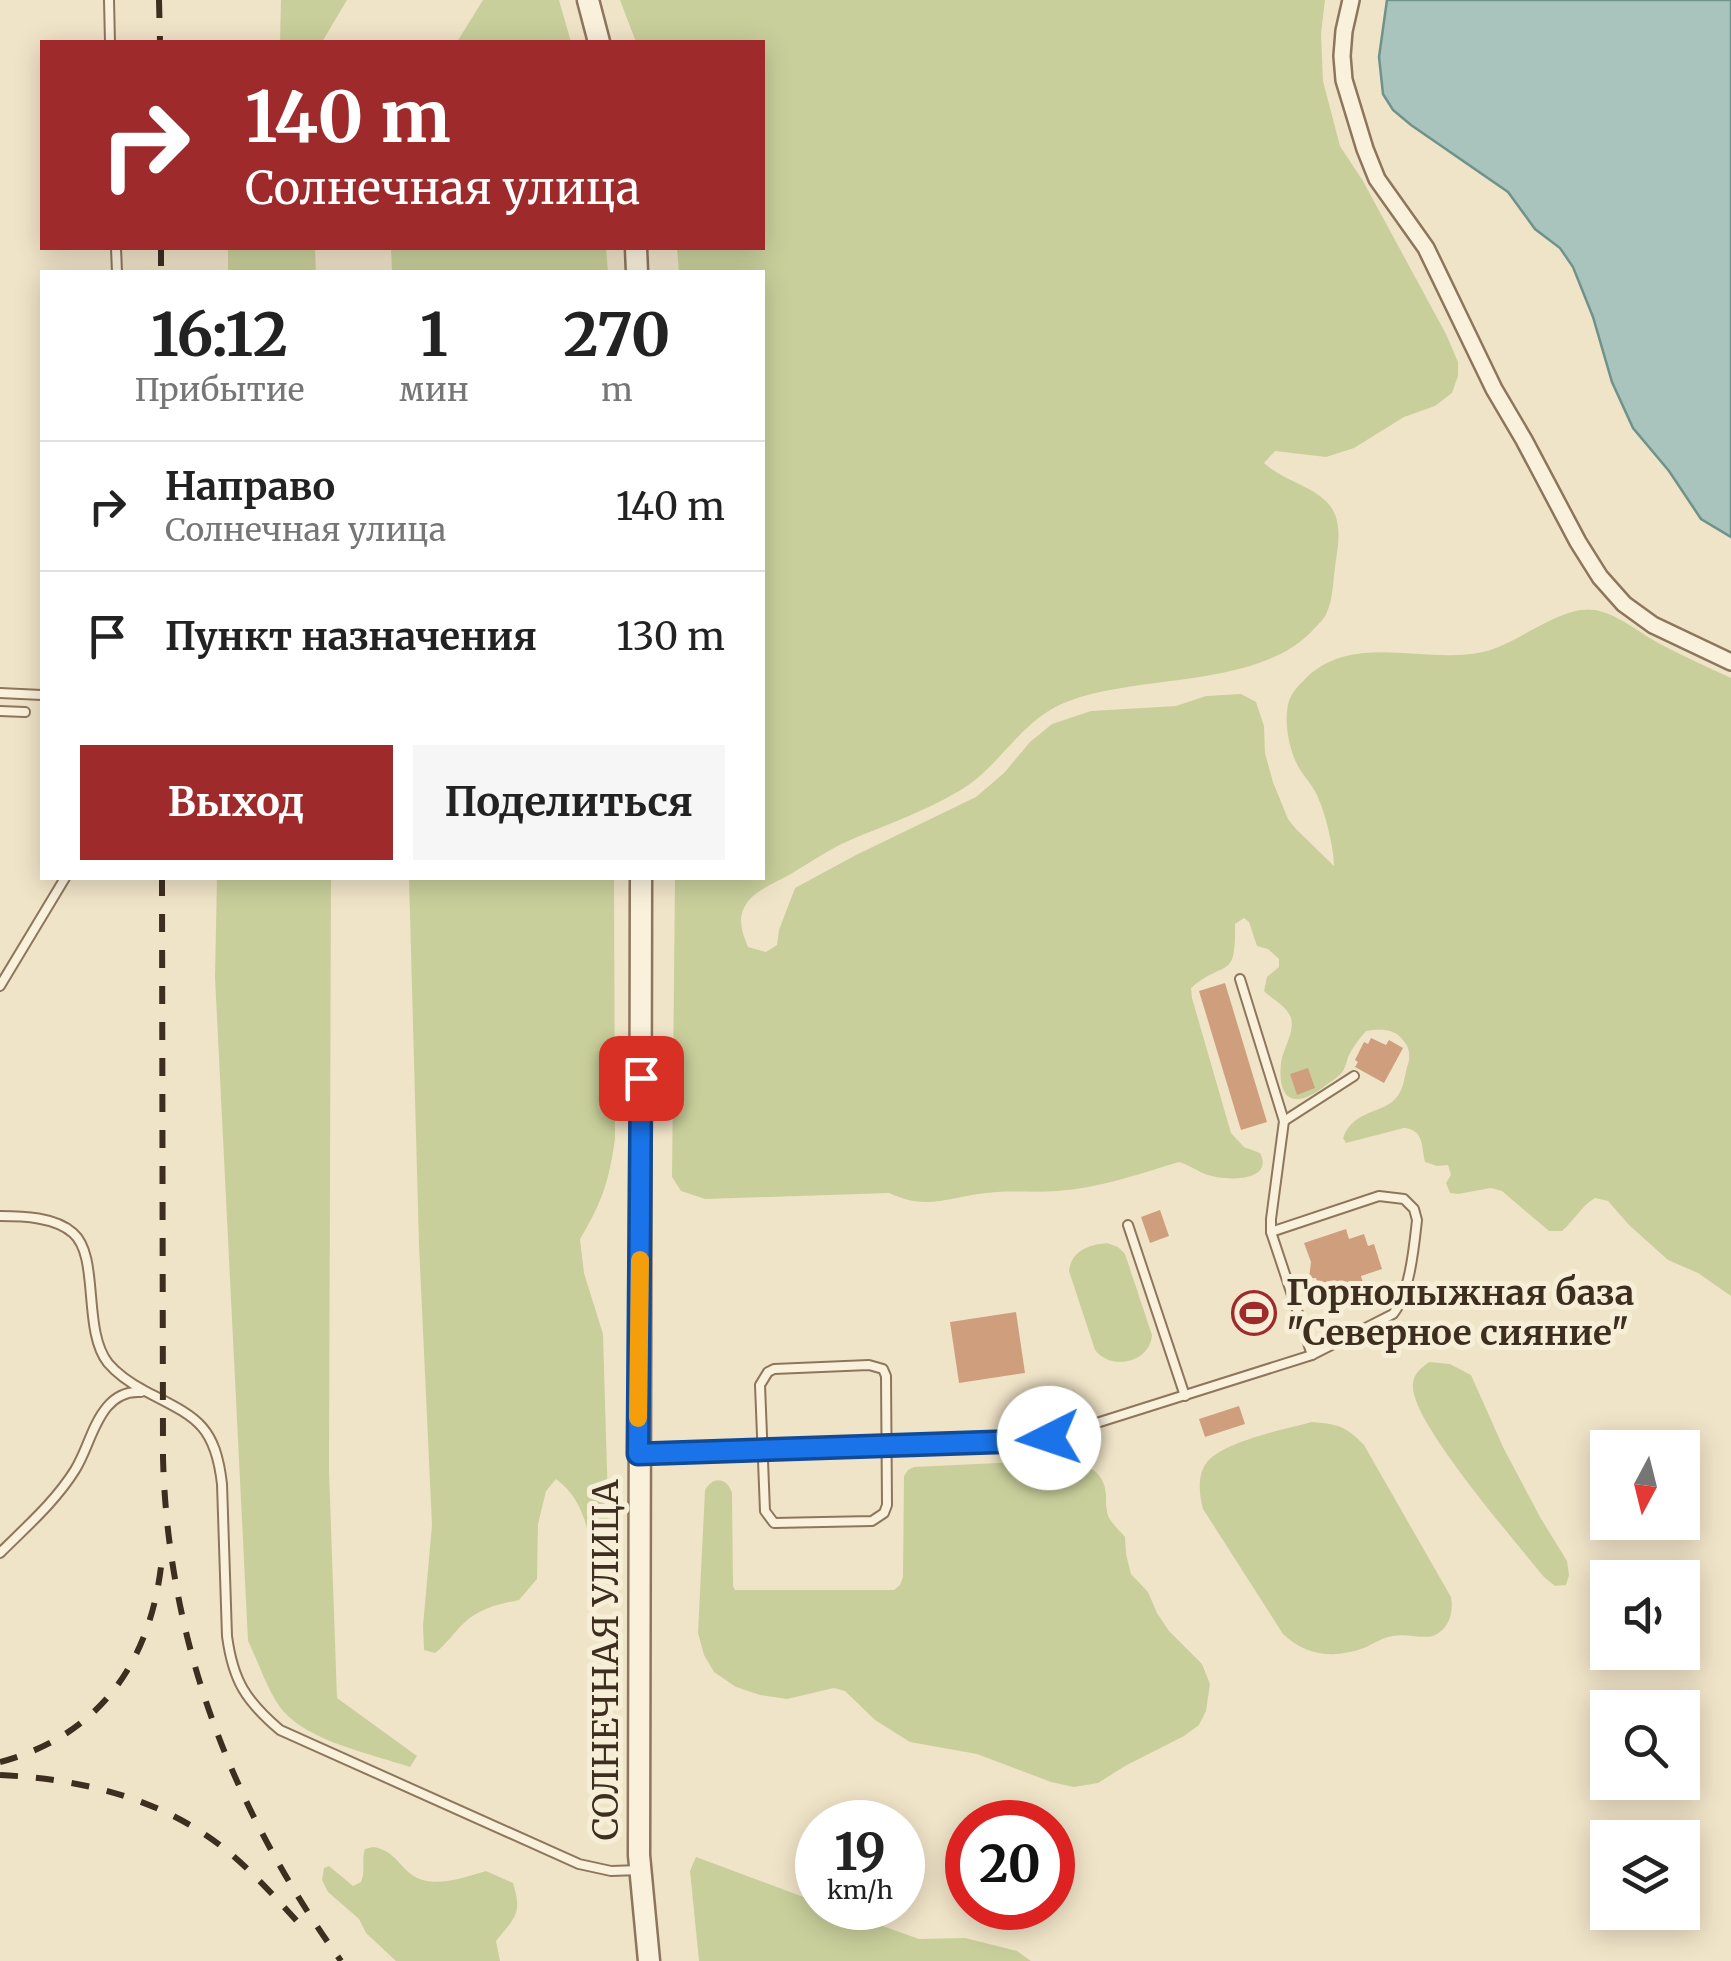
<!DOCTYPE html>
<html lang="ru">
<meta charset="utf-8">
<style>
:root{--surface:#fff;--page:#f6f6f6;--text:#222;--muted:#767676;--line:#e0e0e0;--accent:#9e2a2b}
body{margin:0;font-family:Merriweather,serif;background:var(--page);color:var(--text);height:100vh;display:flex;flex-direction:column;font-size:38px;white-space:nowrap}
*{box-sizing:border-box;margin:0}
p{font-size:32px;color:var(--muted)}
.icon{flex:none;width:55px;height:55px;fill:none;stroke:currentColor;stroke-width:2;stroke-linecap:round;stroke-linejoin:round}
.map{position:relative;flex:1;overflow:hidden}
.details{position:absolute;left:40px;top:270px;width:725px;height:610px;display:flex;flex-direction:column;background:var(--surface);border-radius:0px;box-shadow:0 5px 25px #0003}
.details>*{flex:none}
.hud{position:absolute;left:40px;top:40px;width:725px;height:210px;border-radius:0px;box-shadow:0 5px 25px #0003;background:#9e2a2b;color:#fff;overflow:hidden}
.needle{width:65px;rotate:187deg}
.tools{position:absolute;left:1590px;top:1430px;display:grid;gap:20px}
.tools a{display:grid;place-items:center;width:110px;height:110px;border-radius:0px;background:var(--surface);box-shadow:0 5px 25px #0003;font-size:50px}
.speed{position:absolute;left:795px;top:1800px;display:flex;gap:20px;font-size:50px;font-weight:700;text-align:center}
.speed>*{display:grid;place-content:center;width:130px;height:130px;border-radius:50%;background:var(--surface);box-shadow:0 5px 25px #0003;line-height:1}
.speed small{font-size:25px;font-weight:400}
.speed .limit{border:15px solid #d22;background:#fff;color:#111}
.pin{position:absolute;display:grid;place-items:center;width:85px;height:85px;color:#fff;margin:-42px;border-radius:20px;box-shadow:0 5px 15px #0006}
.me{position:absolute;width:110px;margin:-55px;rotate:266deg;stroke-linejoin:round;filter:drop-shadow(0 0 8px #0008)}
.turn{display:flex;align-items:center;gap:35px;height:210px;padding:0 40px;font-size:45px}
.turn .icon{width:130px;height:130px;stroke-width:2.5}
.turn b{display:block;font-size:70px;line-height:85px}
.eta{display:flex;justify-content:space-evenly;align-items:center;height:170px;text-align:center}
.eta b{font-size:60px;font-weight:700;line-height:70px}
.button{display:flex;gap:20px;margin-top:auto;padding:20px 40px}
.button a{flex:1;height:115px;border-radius:0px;background:var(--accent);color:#fff;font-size:40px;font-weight:700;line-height:115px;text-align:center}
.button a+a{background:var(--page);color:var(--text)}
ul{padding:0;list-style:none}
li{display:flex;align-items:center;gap:30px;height:130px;padding:0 40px;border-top:2px solid var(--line)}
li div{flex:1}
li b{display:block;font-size:38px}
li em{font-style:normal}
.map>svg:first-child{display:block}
.green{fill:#c9cf9b}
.water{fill:#a9c4bc;stroke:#6f938a;stroke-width:2.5}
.building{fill:#cf9f7d}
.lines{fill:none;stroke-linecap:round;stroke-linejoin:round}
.service-casing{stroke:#8d765c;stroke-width:12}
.minor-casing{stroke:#8d765c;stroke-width:20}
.tertiary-casing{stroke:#8d765c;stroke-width:25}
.service{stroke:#faf1dc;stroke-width:8}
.minor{stroke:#faf1dc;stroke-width:15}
.tertiary{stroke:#faf1dc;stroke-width:20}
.rail{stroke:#3d2e20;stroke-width:6;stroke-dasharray:18 18;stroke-linecap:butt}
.route-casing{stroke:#114b97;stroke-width:25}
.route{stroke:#1a73e8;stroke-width:18}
.slow{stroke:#f59e0b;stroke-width:18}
.labels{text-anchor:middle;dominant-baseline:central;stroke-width:10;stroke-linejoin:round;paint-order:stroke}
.poi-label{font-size:35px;font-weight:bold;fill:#3d2e20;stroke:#f7eed8;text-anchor:start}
.street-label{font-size:35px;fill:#3d2e20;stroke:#f7eed8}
</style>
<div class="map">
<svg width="1731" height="1961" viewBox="0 0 1731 1961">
<rect width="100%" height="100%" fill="#f0e4c8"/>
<g class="green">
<path d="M281 0H347L322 42H280Z"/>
<path d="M483 0H559L571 42H457Z"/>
<path d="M620 0H1325L1321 34 1323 81 1340 146 1363 181 1446 334 1458 362V376L1452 393 1435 406 1404 417 1354 448 1326 457 1275 451 1264 463C1282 480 1310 485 1327 502 1344 520 1338 546 1335 567 1333 581 1333 599 1327 612 1325 619 1318 624 1313 630 1260 688 1140 674 1069 701 1021 718 1001 767 959 791 924 812 885 825 848 841 828 850 808 864 789 875 777 882 760 888 750 899 736 915 741 929 748 947L766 952 777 945 779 930 795 888 856 855 976 797 1004 773 1030 742 1052 724 1091 711 1176 706 1206 696 1241 694 1256 702 1264 726 1265 753 1273 782 1288 819 1296 829 1334 866C1334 849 1326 816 1319 800 1315 788 1305 778 1299 768 1289 750 1283 721 1289 701 1291 693 1301 683 1307 677 1355 632 1426 665 1483 652 1518 644 1562 604 1595 610 1618 614 1641 634 1662 645 1685 657 1708 667 1731 678V1296L1698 1273 1668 1260 1629 1225 1608 1201 1595 1198C1582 1205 1574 1221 1562 1231H1549L1502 1191 1491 1188 1458 1194 1450 1193 1446 1183 1451 1175 1448 1165 1437 1166 1425 1162C1421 1145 1424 1130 1404 1128L1346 1143 1343 1138C1355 1105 1389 1117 1401 1090 1404 1084 1405 1075 1407 1067 1411 1057 1410 1047 1402 1039 1394 1028 1378 1029 1366 1031 1359 1039 1353 1047 1348 1057 1347 1061 1345 1068 1343 1071 1339 1077 1330 1082 1325 1086 1296 1109 1277 1102 1281 1063 1283 1048 1295 1033 1291 1018 1287 1006 1273 1000 1264 991L1267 977 1279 967V959L1268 949 1257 946 1249 922 1244 918 1235 924C1236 982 1226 958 1191 988L1192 998 1231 1133 1244 1147 1260 1153C1275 1182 1225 1181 1208 1175 1198 1172 1190 1165 1179 1162 1139 1174 1099 1188 1057 1191 1034 1193 1010 1190 987 1193 947 1197 928 1211 889 1193L705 1199 681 1191 672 1177 675 878H762V272H679L677 248H762V42H636Z"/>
<path d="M228 248H315L316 272H228Z"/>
<path d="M391 248H606L608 272H392Z"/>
<path d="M217 878H331L329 1471 337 1698 417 1756 410 1767C372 1754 310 1742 283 1711 269 1695 258 1661 248 1641L215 977Z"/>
<path d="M409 878H614L615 1139C609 1181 602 1203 580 1239L584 1273 603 1334 609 1537 604 1553 591 1549C587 1521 579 1496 556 1479L546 1491 538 1524 537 1579 519 1600C499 1604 481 1608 465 1622 454 1632 447 1644 435 1653L424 1650 423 1626 432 1525 419 1245Z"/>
<path d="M1107 1243 1118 1247 1125 1254 1152 1335C1150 1363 1111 1371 1095 1350L1069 1271C1071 1251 1088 1245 1107 1243Z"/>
<path d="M1429 1362 1450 1364 1471 1375 1504 1449 1540 1517 1567 1561 1569 1575 1566 1585 1555 1586 1544 1577C1516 1542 1413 1424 1413 1387 1412 1375 1420 1369 1429 1362Z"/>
<path d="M1312 1422C1338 1424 1346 1426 1364 1445L1451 1597C1454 1612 1449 1630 1433 1636 1421 1639 1405 1633 1393 1636 1383 1637 1373 1644 1364 1648 1334 1659 1306 1656 1283 1634L1203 1509C1199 1494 1197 1475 1207 1462 1224 1441 1286 1429 1312 1422Z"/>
<path d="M1060 1460C1082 1462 1105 1469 1106 1495 1106 1503 1106 1511 1109 1518 1113 1525 1120 1531 1125 1537L1126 1554 1131 1574 1148 1592 1157 1613 1169 1631 1202 1664 1210 1684 1206 1711 1199 1725 1184 1736 1125 1766 1098 1783 1074 1787 1051 1782 977 1754 910 1742 875 1720 845 1691 834 1688 787 1699 760 1695 736 1687 714 1672 704 1655 698 1633 705 1490C713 1475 728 1478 732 1493L733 1586 735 1590H894L900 1585 903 1577 904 1476 908 1470 914 1467Z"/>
<path d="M373 1847C390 1850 395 1858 406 1870 428 1892 461 1878 486 1871L513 1883C523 1915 514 1918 496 1941L500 1961H396L366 1933 359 1919 328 1892 322 1880 324 1868 329 1866 353 1886 361 1882C366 1871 361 1860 365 1849Z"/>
<path d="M696 1857 817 1902 818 1908H832L919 1939 965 1938 1017 1951 1031 1961H699L690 1871Z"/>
</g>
<path class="water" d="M1387 0H1731V537L1701 519 1669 471 1633 428 1612 382 1593 317 1573 267 1560 248 1535 229 1508 192 1411 125 1393 110 1383 94 1379 57Z"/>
<g class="building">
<path d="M1225 983 1267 1122 1241 1130 1199 991Z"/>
<path d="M1371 1038 1386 1045 1389 1040 1403 1048 1384 1083 1355 1067 1358 1062 1355 1060 1364 1042 1368 1044Z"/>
<path d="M1308 1068 1315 1088 1297 1095 1290 1074Z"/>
<path d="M1160 1210 1169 1236 1150 1243 1141 1217Z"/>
<path d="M1346 1229 1349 1239 1364 1234 1368 1246 1374 1244 1382 1269 1361 1276 1364 1286 1323 1299 1316 1278H1309L1311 1262 1304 1243Z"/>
<path d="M1016 1312 1025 1373 959 1383 950 1322Z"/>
<path d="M1239 1406 1245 1424 1205 1437 1199 1419Z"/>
</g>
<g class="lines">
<g class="service-casing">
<g id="service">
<path d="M109 0 110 42"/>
<path d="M116 248 117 272"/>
<path d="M0 693 42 695"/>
<path d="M0 711 25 712"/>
<path d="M1240 979 1284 1121 1271 1219V1232L1312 1355"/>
<path d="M0 986 65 878"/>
<path d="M1284 1121 1354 1076"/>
<path d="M0 1216C23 1216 55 1217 73 1233 100 1256 82 1330 108 1363 118 1375 132 1384 145 1391 195 1417 215 1423 222 1484L227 1636C233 1681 246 1701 280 1730L579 1864 611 1871 640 1870"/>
<path d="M1128 1225 1185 1396"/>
<path d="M869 1365 883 1369 886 1376 887 1505 884 1513 872 1521 774 1523 765 1511 760 1385 768 1372 774 1369Z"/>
<path d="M643 1454 1024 1441 1049 1438 1312 1355 1393 1314C1410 1293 1414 1247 1417 1220L1414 1209 1404 1199 1379 1196 1271 1232"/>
<path d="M0 1553C26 1527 55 1502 75 1470 87 1451 92 1425 107 1407 116 1396 127 1391 141 1392"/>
</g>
</g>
<g class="minor-casing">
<path id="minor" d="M1351 0 1344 31 1342 56 1344 80 1365 149 1377 179 1426 248 1494 389 1524 440 1578 542 1600 577 1624 604 1653 625 1731 662"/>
</g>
<g class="tertiary-casing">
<g id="tertiary">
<path d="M588 0 599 42"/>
<path d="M636 248 637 272"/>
<path d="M641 878 639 1855 649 1961"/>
</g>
</g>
<use href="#service" class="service"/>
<use href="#minor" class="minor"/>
<use href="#tertiary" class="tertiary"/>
<g class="rail">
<path d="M159 0 160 42"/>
<path d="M161 248V272"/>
<path d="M162 878 163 1458C168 1644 233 1810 341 1961"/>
<path d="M0 1762C102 1735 152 1659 162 1558"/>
<path d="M0 1775C83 1779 166 1799 231 1854 259 1878 282 1905 307 1932"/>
</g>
</g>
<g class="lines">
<g class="route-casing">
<path id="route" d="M641 1078 638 1454 1024 1441 1049 1438"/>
</g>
<use href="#route" class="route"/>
<path class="slow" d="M638 1418 640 1260"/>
</g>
<defs>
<g id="stadium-ring" transform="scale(2.25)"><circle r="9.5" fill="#f7eed8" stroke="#9e2a2b" stroke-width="1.5"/><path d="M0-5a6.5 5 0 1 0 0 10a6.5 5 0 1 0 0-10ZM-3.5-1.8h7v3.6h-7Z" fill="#9e2a2b"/></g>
</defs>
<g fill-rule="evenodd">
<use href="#stadium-ring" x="1254" y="1313"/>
</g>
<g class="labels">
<g class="poi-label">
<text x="1286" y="1293">Горнолыжная база<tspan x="1286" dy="40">"Северное сияние"</tspan></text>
</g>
<g class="street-label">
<text transform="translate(606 1660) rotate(-90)">СОЛНЕЧНАЯ УЛИЦА</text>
</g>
</g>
</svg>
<div class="tools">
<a><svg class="needle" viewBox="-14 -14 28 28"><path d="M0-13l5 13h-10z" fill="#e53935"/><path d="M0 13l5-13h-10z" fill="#767676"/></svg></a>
<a><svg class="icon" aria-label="sound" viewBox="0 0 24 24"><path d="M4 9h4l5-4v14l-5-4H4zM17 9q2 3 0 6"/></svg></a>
<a><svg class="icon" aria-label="search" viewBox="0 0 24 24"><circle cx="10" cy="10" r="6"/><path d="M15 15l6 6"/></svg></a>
<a><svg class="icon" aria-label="layers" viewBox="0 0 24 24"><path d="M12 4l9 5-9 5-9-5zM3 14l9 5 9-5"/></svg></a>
</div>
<div class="speed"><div>19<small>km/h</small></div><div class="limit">20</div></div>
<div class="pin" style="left:641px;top:1078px;background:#d93025"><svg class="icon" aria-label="arrive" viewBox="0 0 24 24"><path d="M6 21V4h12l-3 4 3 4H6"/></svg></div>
<svg class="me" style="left:1049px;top:1438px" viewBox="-20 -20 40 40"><circle r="19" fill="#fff"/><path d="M0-13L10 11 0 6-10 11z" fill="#1a73e8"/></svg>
<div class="hud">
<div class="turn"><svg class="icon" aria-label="right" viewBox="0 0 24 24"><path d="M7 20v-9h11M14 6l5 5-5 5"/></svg><div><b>140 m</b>Солнечная улица</div></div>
</div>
<section class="details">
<div class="eta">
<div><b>16:12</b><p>Прибытие</p></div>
<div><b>1</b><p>мин</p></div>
<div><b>270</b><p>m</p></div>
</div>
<ul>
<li><svg class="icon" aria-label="right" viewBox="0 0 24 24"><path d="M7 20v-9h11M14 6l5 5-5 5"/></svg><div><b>Направо</b><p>Солнечная улица</p></div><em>140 m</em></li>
<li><svg class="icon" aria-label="arrive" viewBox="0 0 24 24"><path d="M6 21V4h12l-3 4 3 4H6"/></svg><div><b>Пункт назначения</b></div><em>130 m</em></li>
</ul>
<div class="button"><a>Выход</a><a>Поделиться</a></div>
</section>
</div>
